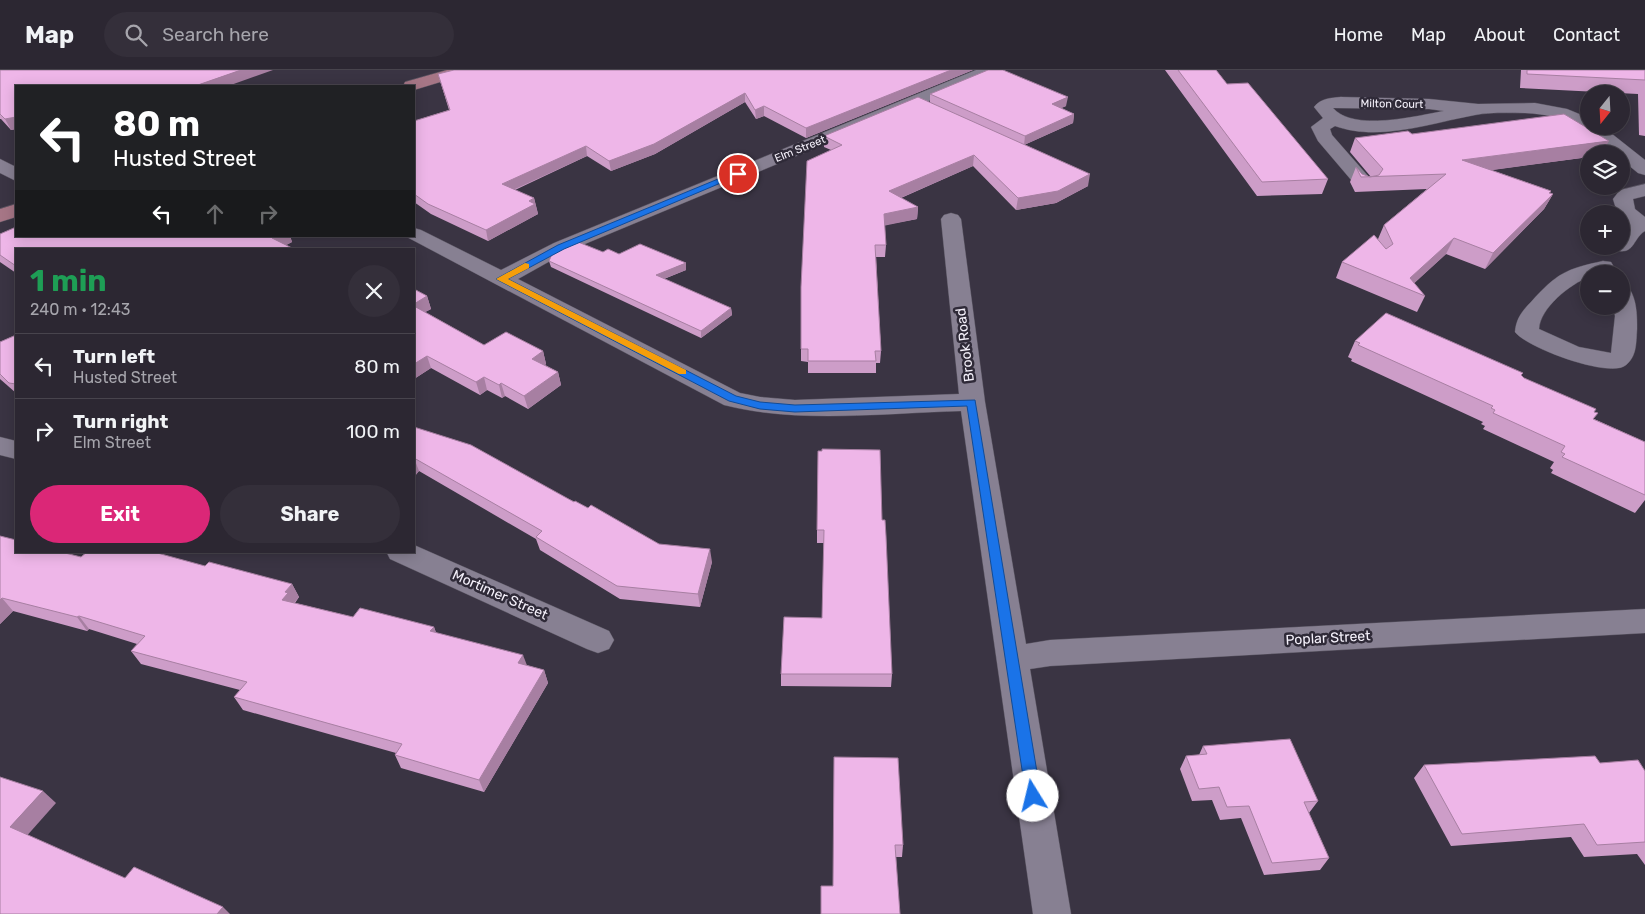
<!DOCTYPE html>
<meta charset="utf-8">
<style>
:root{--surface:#2c2732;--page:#342f3a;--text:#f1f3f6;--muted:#a6a5ac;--line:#48444d;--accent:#db2777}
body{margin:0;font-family:Rubik,sans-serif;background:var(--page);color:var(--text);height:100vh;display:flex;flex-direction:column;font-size:19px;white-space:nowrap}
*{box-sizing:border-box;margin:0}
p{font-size:16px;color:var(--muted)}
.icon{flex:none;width:28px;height:28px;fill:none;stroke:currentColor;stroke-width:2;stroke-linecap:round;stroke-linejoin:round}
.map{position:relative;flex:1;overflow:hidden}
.sheet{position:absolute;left:15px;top:178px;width:400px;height:305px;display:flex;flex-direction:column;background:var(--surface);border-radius:0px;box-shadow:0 2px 12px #0003,0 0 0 1px var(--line)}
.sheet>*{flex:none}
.guide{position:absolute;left:15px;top:15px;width:400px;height:152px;border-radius:0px;box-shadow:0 2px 12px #0003,0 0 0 1px var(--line);background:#202124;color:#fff;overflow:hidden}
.needle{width:32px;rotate:198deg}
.fabs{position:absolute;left:1580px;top:15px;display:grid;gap:10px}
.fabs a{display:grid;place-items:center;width:50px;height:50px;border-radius:50%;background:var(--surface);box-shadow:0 2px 12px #0003,0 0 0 1px var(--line);font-size:25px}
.pin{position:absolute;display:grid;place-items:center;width:42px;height:42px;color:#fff;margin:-21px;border:2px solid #fff;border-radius:50%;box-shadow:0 1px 5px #0007}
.me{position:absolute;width:55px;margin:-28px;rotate:351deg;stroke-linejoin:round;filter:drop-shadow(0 0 4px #0008)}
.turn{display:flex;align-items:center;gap:18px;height:105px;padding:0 15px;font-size:22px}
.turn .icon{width:65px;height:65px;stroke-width:2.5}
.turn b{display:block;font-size:35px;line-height:42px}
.lanes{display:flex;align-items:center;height:48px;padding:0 15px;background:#0003;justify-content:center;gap:25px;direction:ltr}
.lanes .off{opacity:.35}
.round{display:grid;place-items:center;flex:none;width:52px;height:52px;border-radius:26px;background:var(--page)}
.headline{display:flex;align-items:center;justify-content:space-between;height:85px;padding:0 15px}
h1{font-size:30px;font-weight:700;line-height:38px;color:#1e9e55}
.action{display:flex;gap:10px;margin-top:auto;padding:10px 15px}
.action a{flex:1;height:58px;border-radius:30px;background:var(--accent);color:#fff;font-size:20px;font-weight:700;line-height:58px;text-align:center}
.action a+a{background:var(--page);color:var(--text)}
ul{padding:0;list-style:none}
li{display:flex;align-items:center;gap:15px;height:65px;padding:0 15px;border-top:1px solid var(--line)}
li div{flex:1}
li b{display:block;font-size:19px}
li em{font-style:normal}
header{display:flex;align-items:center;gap:30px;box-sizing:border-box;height:70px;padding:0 25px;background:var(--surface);border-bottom:1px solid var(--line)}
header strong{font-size:24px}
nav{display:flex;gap:28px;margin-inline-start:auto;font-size:18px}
.search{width:350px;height:45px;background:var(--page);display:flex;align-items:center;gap:12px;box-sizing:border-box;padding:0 18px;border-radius:28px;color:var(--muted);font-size:19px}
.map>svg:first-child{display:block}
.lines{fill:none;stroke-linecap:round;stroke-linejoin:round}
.street-casing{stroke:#585360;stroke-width:1}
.secondary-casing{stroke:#585360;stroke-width:1}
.street{fill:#878092;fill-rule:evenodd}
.secondary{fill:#a67686;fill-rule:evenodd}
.wall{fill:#cd9dc8}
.shaded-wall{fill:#a77fa2}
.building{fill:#eeb6e8;stroke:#a77fa2}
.route{fill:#1a73e8;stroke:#114b97}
.slow{fill:#f59e0b}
.labels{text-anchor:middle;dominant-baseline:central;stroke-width:5;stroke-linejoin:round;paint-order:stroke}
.far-street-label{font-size:11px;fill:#f5f1fb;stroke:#2f2a38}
.street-label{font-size:14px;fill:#f5f1fb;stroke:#2f2a38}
</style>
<header>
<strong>Map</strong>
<div class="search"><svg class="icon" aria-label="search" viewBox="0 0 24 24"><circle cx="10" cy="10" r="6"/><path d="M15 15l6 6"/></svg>Search here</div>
<nav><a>Home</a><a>Map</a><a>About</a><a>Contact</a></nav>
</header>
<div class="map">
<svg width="1645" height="844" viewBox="0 0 1645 844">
<rect width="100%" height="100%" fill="#3a3443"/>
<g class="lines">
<g class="street-casing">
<g id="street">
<path d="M976 0H998L996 3 568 181 518 209 740 323 760 327 795 330 959 324 941 149 944 145 951 143 958 145 961 149 985 332 1026 574 1050 570 1645 539V563L1050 596 1030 599 1071 844H1033L961 341C884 343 798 354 724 335L405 166H414V158L421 160 501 200 554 173Z"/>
<path d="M1341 27 1429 29 1478 34 1535 33 1567 39 1589 48V56H1602L1645 90V105L1638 103 1621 89V84C1606 84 1596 66 1584 59 1566 48 1546 44 1525 43 1509 43 1491 42 1475 45 1431 53 1379 72 1335 56L1330 59 1332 65 1375 114 1372 118 1365 120 1358 118 1318 71 1311 57 1323 48 1314 37C1321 28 1331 28 1341 27ZM1333 38 1429 39 1444 41C1416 46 1353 62 1333 38Z"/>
<path d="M0 89 16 97V111L0 103Z"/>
<path d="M1645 114V126L1633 129 1635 139 1645 147V161C1632 169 1635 186 1614 180L1611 176H1621V162L1628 154 1621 148V144L1617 142 1613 129 1620 120Z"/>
<path d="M1603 191 1611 192 1618 204H1589V207C1570 214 1540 238 1539 259L1579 277 1611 283 1615 246 1613 236H1621V216L1629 218C1637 230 1637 246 1637 259 1636 273 1637 286 1626 295 1611 309 1527 278 1515 262 1516 249 1522 241 1531 232 1557 203 1566 199 1603 191Z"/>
<path d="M0 367 16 371V389L0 385Z"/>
<path d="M414 475 609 561 614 570 609 579 598 583 587 579 390 489 386 481H414Z"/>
</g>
</g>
<g class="secondary-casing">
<g id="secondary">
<path d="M447 0H472L470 3 414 20V16H403L405 12Z"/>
<path d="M16 134V147L0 152V139Z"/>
</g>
</g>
<use href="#street" class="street"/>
<use href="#secondary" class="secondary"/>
</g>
<g class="wall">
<path d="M0 0 16 16V59L11 60 1 49H0Z"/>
<path d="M454 0H973L806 68 764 46 756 49 745 32 655 84 611 101 587 86 515 120 534 128 538 144 488 171 431 144 414 132V51L449 40 438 4Z"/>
<path d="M1165 0H1216L1227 14 1328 109 1322 124 1257 126Z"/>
<path d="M1521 0H1645V66L1639 65 1638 24 1520 18Z"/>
<path d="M930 24 1066 36 1061 38 1074 44 1073 53 1024 75 1088 116 1056 133 1016 140 973 96 901 128 918 137 917 149 884 155 886 175 885 187H876L881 281 880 293H876V303H808V292L801 291V279L831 80 824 77V66L930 32Z"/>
<path d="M1412 64 1589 84V87L1491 100 1551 121 1550 123 1553 124 1544 139 1485 199 1446 184 1414 213 1425 226 1417 242 1336 208 1342 192 1378 169 1384 155 1427 119 1355 122 1350 112 1356 97 1362 104 1371 107 1350 82 1355 68Z"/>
<path d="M0 164 16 166H290L292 172 286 175 16 179V203L0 192Z"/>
<path d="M619 184 686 200 664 209 731 238 732 245 701 268 551 197 549 191Z"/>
<path d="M414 219 427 226 431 239 425 242 484 275 543 281 546 294 545 295 558 302 561 315 528 339 505 326 502 328 487 320 480 325 431 298 414 309Z"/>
<path d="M16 265V323L0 309V272Z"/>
<path d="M1355 271 1521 305 1524 308 1594 342V349L1645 372V430L1635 443 1551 403 1553 400 1550 398 1554 392 1483 359 1485 356 1481 354 1483 352 1351 291 1352 289 1348 287Z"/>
<path d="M414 357 588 438 659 474 712 492 700 537 620 529 540 480 536 469 419 401 414 407Z"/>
<path d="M882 450 892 604 891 617 781 616V604L822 548 824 473H817V460Z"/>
<path d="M0 466 81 487 205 496 292 514 299 527 295 533 353 547 434 557 436 563 526 595 544 600 548 613 484 722 401 698 395 685 396 683 243 640 234 627 240 620 141 594 131 581 137 574 89 559 87 561 13 541 0 554Z"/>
<path d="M1203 676 1318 731 1309 743 1329 788 1320 800 1264 805 1241 748 1220 750 1212 730 1192 731 1180 699 1186 686 1199 685Z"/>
<path d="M834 687 903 775 902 787H896Z"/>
<path d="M1600 693 1645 701V795L1637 784 1584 787 1571 767 1451 776 1414 708 1424 695Z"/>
</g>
<g class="shaded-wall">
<path d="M241 0H273L228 16H195Z"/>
<path d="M951 0H973L806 68V58Z"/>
<path d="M745 23V32L655 84 611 101 609 91Z"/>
<path d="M1068 27 1066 36 1051 43 1052 34Z"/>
<path d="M764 36V46L756 49 755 40Z"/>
<path d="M1074 44 1073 53 1024 75 1025 66Z"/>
<path d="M16 47V59L11 60 5 49Z"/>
<path d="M1609 71 1601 84H1589V87L1456 105 1462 90Z"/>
<path d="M586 76 587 86 504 124 502 114Z"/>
<path d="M974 85 973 96 889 133V121Z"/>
<path d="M1090 104 1088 116 1056 133 1016 140 1018 128Z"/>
<path d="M1551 121 1546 131 1553 124 1544 139 1485 199 1493 183Z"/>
<path d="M534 128 538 144 488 171 486 160Z"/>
<path d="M918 137 917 149 883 156 884 144Z"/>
<path d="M275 166H290L292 172 279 179 272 168Z"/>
<path d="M1454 168 1446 184 1408 219 1410 208Z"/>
<path d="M686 193V200L656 212V205Z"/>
<path d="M427 226 431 239 416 247 414 240V234Z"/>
<path d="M731 238 732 245 701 268V261Z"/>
<path d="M543 281 546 294 535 302 532 289Z"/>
<path d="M427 286 431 298 414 309V294Z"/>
<path d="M558 302 561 315 528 339 524 326Z"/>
<path d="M484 307 487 320 480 325 476 312Z"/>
<path d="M501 313 505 326 502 328 499 315Z"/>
<path d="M414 388 419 401 414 407Z"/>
<path d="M710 479 712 492 700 537 698 524Z"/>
<path d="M292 514 299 527 294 533 282 530 285 522Z"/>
<path d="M2 528 13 541 0 554V530Z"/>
<path d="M79 546 89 559 87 561 77 547Z"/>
<path d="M434 557 439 570 430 561Z"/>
<path d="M523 585 528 598 518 593Z"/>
<path d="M544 600 548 613 484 722 479 710Z"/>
<path d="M43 721 56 733 24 769 10 757Z"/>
<path d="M223 837 230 844H217Z"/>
</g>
<g class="building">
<path d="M0 0H241L195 16H16V47L5 49 0 44Z"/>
<path d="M454 0H951L806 58 764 36 755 40 745 23 654 74 609 91 586 76 502 114 534 128 529 131 535 134 486 160 428 134 414 124V51L450 40 438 4Z"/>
<path d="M988 0H1003L1068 27 1052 34 1074 44 1025 66 930 24Z"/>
<path d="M1178 0H1216L1227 14 1248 13 1328 109 1262 112Z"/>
<path d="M1527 0H1645V10L1527 4Z"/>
<path d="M918 27 1090 104 1058 121 1018 128 974 85 889 121 918 137 884 144 886 175H875L881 281H875L876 291H808V279H801V217L807 91 842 75 824 66Z"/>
<path d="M1564 44 1609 71 1462 90 1551 121 1549 123 1553 124 1493 183 1454 168 1410 208 1425 226 1342 192 1374 165 1386 179 1393 174 1384 155 1446 104 1361 107 1356 97 1362 104 1370 107 1379 105 1383 99 1355 68 1408 61 1412 64Z"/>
<path d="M16 157V166H275L272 168 294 179H16V196L0 185V164Z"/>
<path d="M578 172 603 182 608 179 619 184 640 174 686 193 656 205 731 238 701 261 549 191 552 184Z"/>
<path d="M414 219 427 226 414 234Z"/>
<path d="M414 236 484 275 506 262 543 281 532 289 558 302 524 326 501 313 499 315 484 307 476 312 427 286 414 294Z"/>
<path d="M1386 243 1523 303 1521 305 1524 308 1596 339 1594 342 1598 343 1593 349 1645 372V425L1562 387 1565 384 1561 382 1565 376 1493 343 1495 340 1491 338 1493 336 1358 275 1360 273 1355 271Z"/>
<path d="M16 265V314L9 313 0 304V272Z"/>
<path d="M414 357 471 375 574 432 575 431 588 438 591 435 659 474 710 479 698 524 617 516 536 467 542 461 414 388V389Z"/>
<path d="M822 379 880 380 882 450H885L886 466 892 604H781L784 547 822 548 824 460H817L818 381H822Z"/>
<path d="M0 466 16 470V481H57L81 487 88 481H150L205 496 209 492 292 514 285 522 288 523 282 530 353 547 360 538 434 557 430 561 523 585 518 593 544 600 479 710 395 685 402 674 234 627 247 612 131 581 145 566 79 546 77 547 2 528 0 530Z"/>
<path d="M1290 669 1318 731 1304 732 1329 788 1272 793 1249 736 1227 737 1219 717 1199 719 1186 686 1207 684 1203 676Z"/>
<path d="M1595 686 1600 693 1638 690 1645 701V772L1597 775 1584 754 1462 764 1424 695Z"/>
<path d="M834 687 898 688 903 775H895L900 844H821V816H833Z"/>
<path d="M0 707 43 721 10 757 125 808 134 797 223 837 217 844H0Z"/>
</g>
<path class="route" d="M735 102 742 104 564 179 508 209 736 326 760 332 795 335 975 330 1041 726 1038 731 1033 733 1028 731 1026 726 967 336 795 342 760 339 729 331 496 209 558 175Z"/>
<path class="slow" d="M525 193 529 194V198L508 209 686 300V304H679L496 209Z"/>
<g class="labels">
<g class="far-street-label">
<text transform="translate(1392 34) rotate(1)">Milton Court</text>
<text transform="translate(800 79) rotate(-22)">Elm Street</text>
</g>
<g class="street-label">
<text transform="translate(965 275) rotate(-97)">Brook Road</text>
<text transform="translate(500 525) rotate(24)">Mortimer Street</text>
<text transform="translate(1328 568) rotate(-3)">Poplar Street</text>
</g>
</g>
</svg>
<div class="fabs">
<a><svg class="needle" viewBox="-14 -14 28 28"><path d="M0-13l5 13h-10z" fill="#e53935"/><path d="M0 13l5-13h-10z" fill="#a6a5ac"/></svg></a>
<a><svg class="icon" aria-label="layers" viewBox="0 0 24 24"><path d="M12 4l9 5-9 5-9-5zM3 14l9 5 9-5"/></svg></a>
<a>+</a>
<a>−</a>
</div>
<div class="pin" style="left:738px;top:104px;background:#d93025"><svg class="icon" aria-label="arrive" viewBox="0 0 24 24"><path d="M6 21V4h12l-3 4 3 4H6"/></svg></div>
<svg class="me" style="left:1033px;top:726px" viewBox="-20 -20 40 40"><circle r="19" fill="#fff"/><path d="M0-13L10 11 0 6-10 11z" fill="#1a73e8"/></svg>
<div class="guide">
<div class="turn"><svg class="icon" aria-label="left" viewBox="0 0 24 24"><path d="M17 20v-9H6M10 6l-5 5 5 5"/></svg><div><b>80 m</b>Husted Street</div></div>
<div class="lanes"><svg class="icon" aria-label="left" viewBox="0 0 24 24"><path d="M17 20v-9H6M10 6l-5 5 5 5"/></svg><svg class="icon off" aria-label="ahead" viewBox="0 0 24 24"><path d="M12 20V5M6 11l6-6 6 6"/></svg><svg class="icon off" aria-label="right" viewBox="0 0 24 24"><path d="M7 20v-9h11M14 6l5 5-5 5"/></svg></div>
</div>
<section class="sheet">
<div class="headline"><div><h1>1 min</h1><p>240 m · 12:43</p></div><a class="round"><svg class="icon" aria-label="close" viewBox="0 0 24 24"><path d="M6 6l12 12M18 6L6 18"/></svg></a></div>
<ul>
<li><svg class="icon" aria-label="left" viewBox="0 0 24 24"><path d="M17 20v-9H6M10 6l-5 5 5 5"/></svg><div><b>Turn left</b><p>Husted Street</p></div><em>80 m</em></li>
<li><svg class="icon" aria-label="right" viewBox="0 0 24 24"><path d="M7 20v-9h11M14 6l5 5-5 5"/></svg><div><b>Turn right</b><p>Elm Street</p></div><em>100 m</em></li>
</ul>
<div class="action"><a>Exit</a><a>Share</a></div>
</section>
</div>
